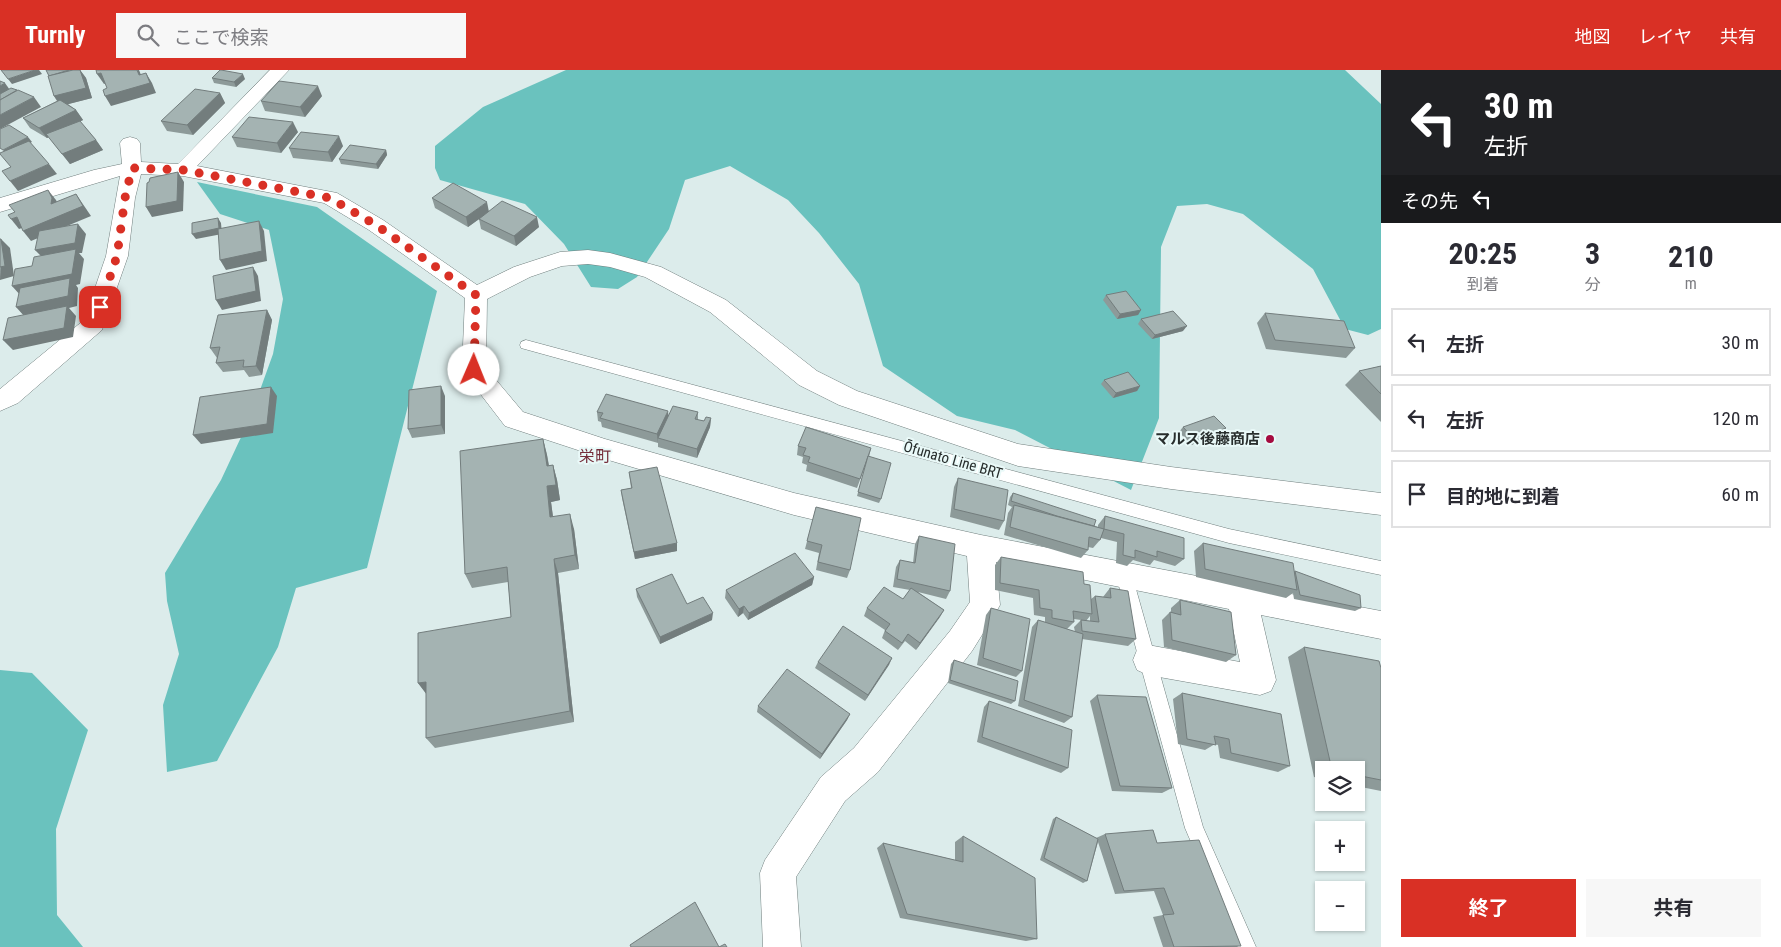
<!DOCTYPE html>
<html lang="ja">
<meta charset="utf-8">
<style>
:root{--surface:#fff;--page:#f7f7f7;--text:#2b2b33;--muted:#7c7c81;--line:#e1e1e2;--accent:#d93025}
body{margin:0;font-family:"Roboto Condensed","Noto Sans JP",sans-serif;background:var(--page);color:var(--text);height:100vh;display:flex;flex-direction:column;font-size:19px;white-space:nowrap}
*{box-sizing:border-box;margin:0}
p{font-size:16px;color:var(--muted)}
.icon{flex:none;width:28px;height:28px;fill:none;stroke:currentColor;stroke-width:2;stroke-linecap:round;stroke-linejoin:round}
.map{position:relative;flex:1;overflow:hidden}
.sheet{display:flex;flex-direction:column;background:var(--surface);width:400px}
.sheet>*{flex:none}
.banner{background:#202124;color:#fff;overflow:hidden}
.buttons{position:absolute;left:1315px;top:691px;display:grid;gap:10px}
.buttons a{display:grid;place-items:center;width:50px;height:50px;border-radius:0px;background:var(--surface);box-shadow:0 1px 4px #0004;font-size:25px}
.pin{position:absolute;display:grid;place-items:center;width:42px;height:42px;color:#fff;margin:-21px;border-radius:10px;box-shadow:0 2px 8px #0006}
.me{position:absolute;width:55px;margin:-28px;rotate:1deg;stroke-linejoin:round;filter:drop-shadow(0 0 4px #0008)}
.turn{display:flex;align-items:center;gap:18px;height:105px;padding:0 20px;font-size:22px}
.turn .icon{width:65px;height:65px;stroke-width:2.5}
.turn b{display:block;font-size:35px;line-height:42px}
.then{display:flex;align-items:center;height:48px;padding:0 20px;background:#0003;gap:10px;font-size:19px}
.eta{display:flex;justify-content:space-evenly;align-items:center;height:85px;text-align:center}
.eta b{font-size:30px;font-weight:700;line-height:35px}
.button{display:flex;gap:10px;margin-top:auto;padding:10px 20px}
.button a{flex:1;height:58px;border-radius:0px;background:var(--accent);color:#fff;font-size:20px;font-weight:700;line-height:58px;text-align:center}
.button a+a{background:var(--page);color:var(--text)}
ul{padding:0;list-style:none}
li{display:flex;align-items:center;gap:15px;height:68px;margin:0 10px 8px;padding:0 10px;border:2px solid var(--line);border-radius:0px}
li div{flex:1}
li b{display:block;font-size:19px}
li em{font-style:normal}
header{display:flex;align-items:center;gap:30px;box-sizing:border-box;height:70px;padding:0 25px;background:var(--accent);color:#fff}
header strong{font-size:24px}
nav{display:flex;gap:28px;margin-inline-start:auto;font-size:18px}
.search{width:350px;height:45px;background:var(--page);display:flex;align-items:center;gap:12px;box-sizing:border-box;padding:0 18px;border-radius:0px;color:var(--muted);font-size:19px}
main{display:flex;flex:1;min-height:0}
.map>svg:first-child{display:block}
.forest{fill:#6ac2be}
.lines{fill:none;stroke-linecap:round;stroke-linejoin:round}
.lane-casing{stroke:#717f7e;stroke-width:1}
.street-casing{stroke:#717f7e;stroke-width:1}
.lane{fill:#fff;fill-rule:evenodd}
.street{fill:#fff;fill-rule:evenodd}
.wall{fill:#8d9a99;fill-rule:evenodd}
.shaded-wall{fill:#737d7d}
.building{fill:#a4b3b2;stroke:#737d7d}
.route{stroke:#d93025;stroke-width:9;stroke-dasharray:0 16.2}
.poi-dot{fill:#a50a3f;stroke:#e9f9f8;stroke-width:2}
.labels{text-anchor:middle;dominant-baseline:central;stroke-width:4;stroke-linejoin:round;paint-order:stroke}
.poi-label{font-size:15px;font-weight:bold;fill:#282e2d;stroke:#e9f9f8;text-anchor:end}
.street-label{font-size:15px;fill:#282e2d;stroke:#e9f9f8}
.neighbourhood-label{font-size:16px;fill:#752e3b;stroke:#e9f9f8}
</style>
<header>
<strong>Turnly</strong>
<div class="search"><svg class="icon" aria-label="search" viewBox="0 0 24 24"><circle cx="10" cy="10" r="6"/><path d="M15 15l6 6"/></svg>ここで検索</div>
<nav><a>地図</a><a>レイヤ</a><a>共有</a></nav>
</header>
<main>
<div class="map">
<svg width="1381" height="877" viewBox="0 0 1381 877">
<rect width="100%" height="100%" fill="#dceceb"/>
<g class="forest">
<path d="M566 0H1345L1381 34V259L1368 265 1345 259 1313 199 1243 144 1207 134 1177 136 1161 177 1159 348 1131 420 1015 360 957 346 883 296 859 214 819 163 788 130 730 96 685 110 669 159 637 207 618 219 591 217 564 174 525 134 440 110 435 98V76L483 37Z"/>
<path d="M197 112 317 137 437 221 367 498 296 518 278 577 217 691 167 702 163 635 179 584 167 531 165 503 221 410 250 348 273 284 283 229 269 160 220 144Z"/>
<path d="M0 600 32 603 88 660 56 759 57 845 83 877H0Z"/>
</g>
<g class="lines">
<g class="lane-casing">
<g id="lane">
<path d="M526 270 1229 459 1381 491V505L1229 473 521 278 520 275 521 272Z"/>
<path d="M1124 498 1130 500 1132 505 1203 757 1256 877H1236L1185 758 1116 505 1118 500Z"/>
</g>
</g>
<g class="street-casing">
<path id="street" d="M270 0H289L197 96 337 123 383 150 477 215 514 197 560 182 588 180 610 183 661 197 726 230 817 301 857 321 1018 374 1171 397 1381 423V445L1171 419 1018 396 839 335 799 315 710 242 645 207 610 197 588 194 562 196 530 207 487 229 486 298 523 342 605 369 794 423 981 465 1381 541V569L1261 545 1276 610 1271 621 1260 625 1148 605 1137 600 1133 590 1137 580 1148 575 1240 592 1229 539 996 492 1000 535 995 544 972 581 878 702 845 731 796 807 801 877H763L760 803 765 790 821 707 854 678 950 561 970 532 967 486 794 445 605 389 505 356 462 300 465 228 369 160 324 133 183 106 141 104 135 128 128 186 102 260 18 333 0 341V319L84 250 106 186 120 106 0 142V128L94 100 122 94 120 73 123 69 130 67 137 69 140 73 141 92 178 94Z"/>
</g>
<use href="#lane" class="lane"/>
<use href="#street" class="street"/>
</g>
<g class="wall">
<path d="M46 0H80L86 8 92 28 68 34 76 40 83 50 79 52 96 70 103 80 70 94 49 67 47 68 30 58 23 48 57 31 54 26 49 6Z"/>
<path d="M212 8 245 9 236 17 214 13Z"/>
<path d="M220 23 225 33 193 65 167 61 161 51Z"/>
<path d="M322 26 305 47 265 41 261 31Z"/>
<path d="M298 62 281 83 237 77 232 67Z"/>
<path d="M343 76 332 92 293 88 289 78Z"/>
<path d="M386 80 387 85 378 99 341 94 339 89Z"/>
<path d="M432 128 489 141 539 157 516 176 481 159 479 149 468 157 435 138Z"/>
<path d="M1106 225 1141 240 1138 245 1117 249 1103 230Z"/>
<path d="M267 240 272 250 262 305 249 307 244 300 223 302 216 293 217 288 210 278Z"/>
<path d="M1265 243 1355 278 1346 288 1266 279 1257 253Z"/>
<path d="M1141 249 1183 261 1152 269 1138 254Z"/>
<path d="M1381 296V352L1345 315 1359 301Z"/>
<path d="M1104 310 1140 316 1137 321 1113 328 1101 314Z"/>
<path d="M445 326V364L412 368 408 359Z"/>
<path d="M597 342 669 345 698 342V350L704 351 711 348 710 357 697 388 658 377V372V373L602 357 601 352 598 351Z"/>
<path d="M1183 357 1226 358 1222 363 1191 375 1179 362Z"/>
<path d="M543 369 547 385 549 395H553L557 410 560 430 551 432 553 447 574 459 579 499 558 503 574 652 435 678 426 668V623L418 613 511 547 508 512 472 518 465 504Z"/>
<path d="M798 376 871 378 869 387 881 429 879 433 857 426 867 391 857 418 806 401 807 395 802 393 803 387 797 385Z"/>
<path d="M629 402 677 473V481L635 489 622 428 621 420 631 418Z"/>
<path d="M958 408 1004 451 999 460 950 447 954 417Z"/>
<path d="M1013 423 1098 457V455L1105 446 1184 489 1175 496 1154 490 1150 495 1133 490 1127 496 1116 493 1117 472 1101 468 1100 470 1093 478 1088 477V480L1081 488 1004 465 1008 443 1012 437 1008 435 1010 427Z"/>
<path d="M816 437 850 500 847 508 816 500 819 483 805 479Z"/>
<path d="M919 466 950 521 946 529 918 522 944 540 916 580 905 571 898 580 882 568 885 560 864 546 867 538 903 529 910 520 893 517 896 497 900 490 913 493 915 474Z"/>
<path d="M1203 473 1294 501 1361 538 1355 541 1294 529 1293 523 1286 528 1196 507 1194 481Z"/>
<path d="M1001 487 1084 514 1091 529 1095 526 1103 527 1110 518 1136 569 1128 576 1082 569 1072 647 1064 653 1018 636 1032 557 1038 550 1045 552V547L1034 545 1033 528 995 520V495ZM1090 546V551H1086ZM1074 549 1081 550 1074 557 1075 562 1067 559 1074 552Z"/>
<path d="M814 507 812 515 748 550 743 543 738 547 725 528 726 520Z"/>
<path d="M636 519 687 534 712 550 660 574 637 527Z"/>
<path d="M1180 530 1236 585 1226 592 1164 577 1162 550 1170 542 1171 543V538Z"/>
<path d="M991 538 1022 601 1016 607 977 595 986 545Z"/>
<path d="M1304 577 1381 598V721L1356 716V700H1324V709L1314 707 1288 587Z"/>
<path d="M892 588 865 631 815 598 818 592Z"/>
<path d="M954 590 1015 631 1011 634 948 613 951 594Z"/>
<path d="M1182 623 1290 696 1278 702 1220 688 1218 675 1215 674 1205 680 1178 674 1173 629Z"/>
<path d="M1097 625 1172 718 1162 723 1112 721 1090 631Z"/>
<path d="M989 631 1068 698 1061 703 977 672 984 637Z"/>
<path d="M758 636 850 644 847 650 820 689 757 642Z"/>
<path d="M1056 747 1096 768 1105 764 1157 773 1238 877H1163L1153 847 1163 845 1154 821 1115 824 1098 772 1087 811 1083 813 1040 790 1053 749Z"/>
<path d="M963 766 1037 869 1026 871 900 848 877 778 883 773 955 790V772Z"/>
</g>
<g class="shaded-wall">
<path d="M35 0H39L42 4 12 14 8 9Z"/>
<path d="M80 0 86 8 92 28 61 36 54 26Z"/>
<path d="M137 0H139L145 15 146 3 152 13 156 23 111 36 105 26 139 5Z"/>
<path d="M101 3 107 13 104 14 97 4Z"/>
<path d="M243 4 245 9 236 17 234 12Z"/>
<path d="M5 13 12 23 0 29V16Z"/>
<path d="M318 16 322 26 305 47 300 37Z"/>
<path d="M220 23 225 33 193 65 187 55Z"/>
<path d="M34 27 41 37 0 59V45Z"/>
<path d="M76 40 83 50 47 68 39 58Z"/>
<path d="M293 52 298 62 281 83 277 73Z"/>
<path d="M339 66 343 76 332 92 328 82Z"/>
<path d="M28 67 32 72 7 85 3 80Z"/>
<path d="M96 70 103 80 70 94 62 84Z"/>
<path d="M386 80 387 85 378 99 376 94Z"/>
<path d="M49 94 57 104 18 121 10 111Z"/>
<path d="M178 102 184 112 183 141 152 147 146 137Z"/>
<path d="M48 120 56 130 60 138 51 134Z"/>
<path d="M76 124 91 146 31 171 23 161Z"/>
<path d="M487 132 489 142 468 157 466 147Z"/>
<path d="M17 147 25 157 19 159 11 149Z"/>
<path d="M537 147 539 157 516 176 514 166Z"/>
<path d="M218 148 221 153 222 164 196 169 192 164Z"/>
<path d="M259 151 264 161 267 191 226 200 220 190Z"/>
<path d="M78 154 86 164 82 183H79L84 189 80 214 76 215 78 218 77 236 69 238 76 246 73 267 13 280 3 270 25 247 16 237 21 226 12 216 44 189 35 180Z"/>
<path d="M1 169 10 178 14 206 0 210Z"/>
<path d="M253 197 258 206 261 231 222 240 216 230Z"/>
<path d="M267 240 272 250 262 305 256 296Z"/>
<path d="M1141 240 1138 245 1117 249 1120 244Z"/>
<path d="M1187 256 1183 261 1152 269 1155 265Z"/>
<path d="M441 316 445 326V364L441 355Z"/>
<path d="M1140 316 1137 321 1113 328 1116 323Z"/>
<path d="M271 317 277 326 273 363 201 374 193 365Z"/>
<path d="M668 341 669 350 658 368V373L657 364Z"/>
<path d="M711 348 710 357 697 388V379Z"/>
<path d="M1226 358 1222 363 1191 375 1195 370Z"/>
<path d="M543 369 547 385 551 411 547 396Z"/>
<path d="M553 395 557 410 560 430 551 432 555 462 550 447 547 416Z"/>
<path d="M570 444 574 459 579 499 575 485Z"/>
<path d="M677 473V481L635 489 634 482Z"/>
<path d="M554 489 558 503 574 652 570 641Z"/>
<path d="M814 507 812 515 748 550 749 543Z"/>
<path d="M744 536 743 543 738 547 739 539Z"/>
<path d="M944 540 940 547 916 580 920 573Z"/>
<path d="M713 543 712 550 660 574V567Z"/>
<path d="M892 588 889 595 865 631 868 625Z"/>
<path d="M426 612 427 625 418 613Z"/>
<path d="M850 644 847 650 820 689 822 684Z"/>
</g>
<g class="building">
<path d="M1 0H35L8 9Z"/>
<path d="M46 0H69L49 6Z"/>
<path d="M73 0H80L86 18 54 26 48 6Z"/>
<path d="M96 0H137L139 5 146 3 150 13 105 26 103 20 107 18 101 3 97 4Z"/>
<path d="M220 0H221L243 4 234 12 212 8Z"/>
<path d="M0 11 5 13 0 16Z"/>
<path d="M279 11 318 16 300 37 261 31Z"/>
<path d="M11 18 17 20 0 30V24Z"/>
<path d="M195 19 220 23 187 55 161 51Z"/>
<path d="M18 20 34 27 0 45V30Z"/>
<path d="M60 30 76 40 39 58 23 48Z"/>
<path d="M249 47 293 52 277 73 232 67Z"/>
<path d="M80 51 96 70 62 84 46 64Z"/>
<path d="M9 55 28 67 3 80 0 78V59Z"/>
<path d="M301 62 339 66 328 82 289 78Z"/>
<path d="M29 71 49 94 10 111 2 101 11 97 0 84V83Z"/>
<path d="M350 75 386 80 376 94 339 89Z"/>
<path d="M178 102 177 131 146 137 147 113 149 112 150 108Z"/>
<path d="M453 113 487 132 466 147 432 128Z"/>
<path d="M48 120 52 128 51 134 76 124 83 136 23 161 17 147 11 149 8 145 15 142 9 135Z"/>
<path d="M502 131 537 147 514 166 479 149Z"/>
<path d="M218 148 219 158 192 164V153Z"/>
<path d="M259 151 262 181 220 190 218 159Z"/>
<path d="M78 154 75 173 35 180 39 161Z"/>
<path d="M0 169H1L5 196 0 197Z"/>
<path d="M76 179 72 204 12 216 15 199 32 196 34 187Z"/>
<path d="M253 197 256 221 216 230 213 206Z"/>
<path d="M70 208 68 226 16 237 20 218Z"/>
<path d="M1126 221 1141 240 1120 244 1106 225Z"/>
<path d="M67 236 64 258 3 270 8 248Z"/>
<path d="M267 240 256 296 243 297 244 290 216 293 220 277 210 278 218 245Z"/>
<path d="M1173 241 1187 256 1155 265 1141 249Z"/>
<path d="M1265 243 1344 251 1355 278 1275 270Z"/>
<path d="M1381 296V324L1359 301Z"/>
<path d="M1128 302 1140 316 1116 323 1104 310Z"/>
<path d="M441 316V355L408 359 409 320Z"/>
<path d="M271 317 267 354 193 365 200 327Z"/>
<path d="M606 324 668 341 657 364 600 348 603 343 597 342Z"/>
<path d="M673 336 698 342 695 349 704 351 706 347 711 348 697 379 658 368Z"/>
<path d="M1214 346 1226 358 1195 370 1183 357Z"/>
<path d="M806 357 871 378 860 409 808 392 810 387 803 385 806 378 798 376Z"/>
<path d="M543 369 547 396 553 395 556 415 547 416 550 447 570 444 575 485 554 489 570 641 426 668V612L418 613V563L511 547 507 497 465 504 460 381Z"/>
<path d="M868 386 891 393 881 429 858 422Z"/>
<path d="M657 397 677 473 634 482 621 420 632 418 629 402Z"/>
<path d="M958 408 1008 420 1004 451 954 439Z"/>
<path d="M1013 423 1096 450 1094 456 1057 446 1011 431Z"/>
<path d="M1014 435 1104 459 1100 470 1089 467 1088 480 1010 457Z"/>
<path d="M816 437 861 448 850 500 818 492 822 475 807 471Z"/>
<path d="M1105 446 1184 468V489L1157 481V487L1135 480V488L1123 485 1124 464 1104 459Z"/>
<path d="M919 466 955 474 950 521 897 509 900 490 915 493Z"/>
<path d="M1203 473 1293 493 1297 520 1205 499Z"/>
<path d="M795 483 814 507 749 543 744 536 739 539 726 520Z"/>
<path d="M1001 487 1083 502 1084 514 1090 515 1092 544 1073 541 1074 552 1052 548V540L1040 538 1039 520 1000 513Z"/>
<path d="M1295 501 1360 525 1361 538 1300 525Z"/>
<path d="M672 504 687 534 703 527 713 543 660 567 636 519Z"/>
<path d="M884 517 903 529 911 518 944 540 920 573 908 564 902 573 885 561 890 554 867 538Z"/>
<path d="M1110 518 1128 521 1136 569 1082 561 1081 550 1099 552 1095 526 1111 528Z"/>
<path d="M1180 530 1231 542 1236 585 1172 570 1170 542 1181 545Z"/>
<path d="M991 538 1030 549 1022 601 983 588Z"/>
<path d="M1038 550 1083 564 1072 647 1024 630Z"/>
<path d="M843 556 892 588 868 625 818 592Z"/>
<path d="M1304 577 1379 591 1381 598V710L1356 705V700H1332Z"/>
<path d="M954 590 1018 611 1015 631 950 610Z"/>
<path d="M787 599 850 644 822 684 758 636Z"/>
<path d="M1182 623 1281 644 1290 696 1231 683 1229 669 1214 666 1216 675 1187 669Z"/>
<path d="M1097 625 1146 627 1172 718 1120 716Z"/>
<path d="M989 631 1072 660 1068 698 982 667Z"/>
<path d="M1056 747 1098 769 1087 811 1044 788Z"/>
<path d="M1153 760 1157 773 1199 770 1241 876 1174 877 1163 845 1174 844 1164 818 1124 821 1105 764Z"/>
<path d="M963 766 1035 808 1037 869 907 844 883 773 963 792Z"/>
<path d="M695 832 719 877H631L630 875Z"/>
<path d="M725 874 727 877H719Z"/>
</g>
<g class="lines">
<path class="route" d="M100 237 117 186 125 128 132 98 183 100 330 128 376 155 476 225 474 300"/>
</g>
<circle class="poi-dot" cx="1270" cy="369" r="5"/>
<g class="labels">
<g class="poi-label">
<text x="1260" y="369">マルス後藤商店</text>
</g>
<g class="street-label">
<text transform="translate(953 390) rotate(16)">Ōfunato Line BRT</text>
</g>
<g class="neighbourhood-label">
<text x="595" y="386">栄町</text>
</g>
</g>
</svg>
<div class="buttons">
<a><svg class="icon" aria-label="layers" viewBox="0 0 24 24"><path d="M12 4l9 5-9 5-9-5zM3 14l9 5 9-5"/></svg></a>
<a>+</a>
<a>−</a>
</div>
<div class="pin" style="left:100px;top:237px;background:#d93025"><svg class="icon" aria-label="arrive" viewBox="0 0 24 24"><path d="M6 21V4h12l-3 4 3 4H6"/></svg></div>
<svg class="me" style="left:474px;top:300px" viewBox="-20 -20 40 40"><circle r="19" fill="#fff"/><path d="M0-13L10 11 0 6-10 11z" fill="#d93025"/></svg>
</div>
<section class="sheet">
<div class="banner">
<div class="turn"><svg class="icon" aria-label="left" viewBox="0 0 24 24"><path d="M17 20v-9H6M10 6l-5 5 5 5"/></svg><div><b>30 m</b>左折</div></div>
<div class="then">その先<svg class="icon" aria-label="left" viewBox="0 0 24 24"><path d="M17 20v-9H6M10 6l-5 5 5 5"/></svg></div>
</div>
<div class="eta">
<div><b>20:25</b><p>到着</p></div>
<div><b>3</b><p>分</p></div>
<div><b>210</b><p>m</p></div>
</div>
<ul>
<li><svg class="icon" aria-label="left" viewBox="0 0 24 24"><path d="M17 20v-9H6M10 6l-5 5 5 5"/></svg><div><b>左折</b></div><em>30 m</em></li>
<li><svg class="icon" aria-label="left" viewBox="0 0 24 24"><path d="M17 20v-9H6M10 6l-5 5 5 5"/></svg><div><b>左折</b></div><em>120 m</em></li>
<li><svg class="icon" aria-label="arrive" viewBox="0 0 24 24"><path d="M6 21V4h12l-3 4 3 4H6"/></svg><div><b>目的地に到着</b></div><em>60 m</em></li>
</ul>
<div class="button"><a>終了</a><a>共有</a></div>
</section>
</main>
